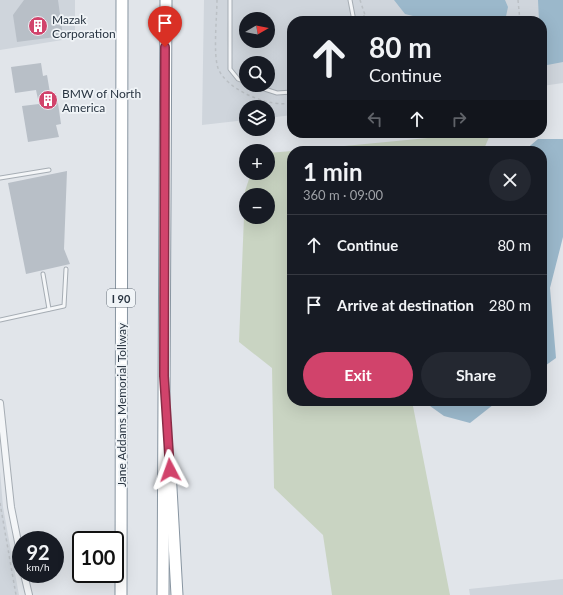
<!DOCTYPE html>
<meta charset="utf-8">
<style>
:root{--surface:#171b24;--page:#242831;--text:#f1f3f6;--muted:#9ea1a6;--line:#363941;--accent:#d1436b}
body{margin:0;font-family:Lato,sans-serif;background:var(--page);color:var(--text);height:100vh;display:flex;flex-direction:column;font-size:15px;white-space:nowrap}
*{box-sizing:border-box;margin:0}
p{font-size:13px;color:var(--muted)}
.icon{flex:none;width:22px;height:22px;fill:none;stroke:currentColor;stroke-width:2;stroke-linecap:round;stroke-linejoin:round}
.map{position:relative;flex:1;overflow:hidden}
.sheet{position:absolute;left:287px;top:146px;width:260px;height:260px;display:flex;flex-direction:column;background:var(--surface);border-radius:16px;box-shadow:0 4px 16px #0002}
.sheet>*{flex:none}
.guide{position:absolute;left:287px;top:16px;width:260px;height:122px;border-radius:16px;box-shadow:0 4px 16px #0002;background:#171b24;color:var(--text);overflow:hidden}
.needle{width:26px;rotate:81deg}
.fabs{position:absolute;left:239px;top:12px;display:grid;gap:8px}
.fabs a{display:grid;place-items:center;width:36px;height:36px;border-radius:50%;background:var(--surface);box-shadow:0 4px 16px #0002;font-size:20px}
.speed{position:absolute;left:12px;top:531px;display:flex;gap:8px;font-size:20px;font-weight:700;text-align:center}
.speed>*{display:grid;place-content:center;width:52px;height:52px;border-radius:50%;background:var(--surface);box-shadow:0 4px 16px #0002;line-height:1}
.speed small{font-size:10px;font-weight:400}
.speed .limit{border:2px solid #111;border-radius:6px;background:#fff;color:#111}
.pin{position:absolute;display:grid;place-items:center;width:34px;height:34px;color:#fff;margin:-41px -17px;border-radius:50% 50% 50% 0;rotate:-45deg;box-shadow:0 0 4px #0007}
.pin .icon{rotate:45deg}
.me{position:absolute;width:44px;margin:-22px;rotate:356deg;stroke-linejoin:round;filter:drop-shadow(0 0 3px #0008)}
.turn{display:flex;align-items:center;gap:14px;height:84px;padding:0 16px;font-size:18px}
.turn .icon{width:52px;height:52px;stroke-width:2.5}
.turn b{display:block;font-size:28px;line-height:34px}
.lanes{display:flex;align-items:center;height:38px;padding:0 16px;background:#0003;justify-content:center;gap:20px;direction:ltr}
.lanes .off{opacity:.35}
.round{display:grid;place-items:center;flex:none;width:42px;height:42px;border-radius:21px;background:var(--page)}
.summary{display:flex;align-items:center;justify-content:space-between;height:68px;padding:0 16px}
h1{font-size:24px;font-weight:700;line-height:30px}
.action{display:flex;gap:8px;margin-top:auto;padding:8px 16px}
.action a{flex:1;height:46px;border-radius:24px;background:var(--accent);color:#fff;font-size:16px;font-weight:700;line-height:46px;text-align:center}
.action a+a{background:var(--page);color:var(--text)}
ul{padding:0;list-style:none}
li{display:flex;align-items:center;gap:12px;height:60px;padding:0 16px;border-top:1px solid var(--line)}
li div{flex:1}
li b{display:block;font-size:15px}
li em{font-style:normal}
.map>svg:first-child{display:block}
.built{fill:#cfd5dc;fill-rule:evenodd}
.green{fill:#c9d4c2;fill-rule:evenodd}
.water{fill:#9bb8cb}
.building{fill:#b8bfc7}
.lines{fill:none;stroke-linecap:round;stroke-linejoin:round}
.lane-casing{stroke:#a6adb4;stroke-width:5}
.street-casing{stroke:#a6adb4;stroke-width:8}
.highway-casing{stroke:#8895a1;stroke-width:13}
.path{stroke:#bbc0c5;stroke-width:1.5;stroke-dasharray:3 3;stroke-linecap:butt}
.lane{stroke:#f4f6f8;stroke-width:3}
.street{stroke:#f4f6f8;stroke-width:6}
.highway{stroke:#fff;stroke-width:11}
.route-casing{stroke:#882c46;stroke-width:10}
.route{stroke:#d1436b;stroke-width:7}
.labels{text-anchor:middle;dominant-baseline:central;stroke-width:3.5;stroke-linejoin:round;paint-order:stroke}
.shield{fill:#f0f4f7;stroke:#656e78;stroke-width:1}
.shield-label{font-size:11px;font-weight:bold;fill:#293542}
.poi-label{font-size:12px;fill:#293542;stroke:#f0f4f7;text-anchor:start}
.street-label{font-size:12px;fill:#293542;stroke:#f0f4f7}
</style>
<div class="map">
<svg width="563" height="595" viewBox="0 0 563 595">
<rect width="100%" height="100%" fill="#e1e5ea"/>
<g class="built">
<path d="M0 0H75V38L0 50Z"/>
<path d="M204 0H563V83L542 86V21H292V115L268 118V107H246V120L202 125ZM246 19H268V41H246ZM246 63H268V85H246Z"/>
<path d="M0 471 3 507 19 595H0Z"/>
<path d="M563 579V595H470L469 589Z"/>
</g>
<g class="green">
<path d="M480 133H491L483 151H292Z"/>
<path d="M292 151V401H412L450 595H332L323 535 274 488 272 368 239 342 245 191 251 173H268V153ZM246 195H268V217H246Z"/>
</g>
<g class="water">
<path d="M394 0H505L508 7 505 21H421L417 17 405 14Z"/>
<path d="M538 0H563V62L542 66V21H539Z"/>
<path d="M538 139H563V237L550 288 556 358 542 368V151H524Z"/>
<path d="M423 401H498L470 423 444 416Z"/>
</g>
<g class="building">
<path d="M24 0H58L63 36 17 42 13 15Z"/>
<path d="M41 63 43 76 47 75 50 93 57 96 61 124 56 125 59 137 28 142 22 106 39 104 36 90 15 93 11 67Z"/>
<path d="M67 171 64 249 70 264 26 274 8 183Z"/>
</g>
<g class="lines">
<g class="lane-casing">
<g id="lane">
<path d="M230 0V69L238 79 246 82"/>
<path d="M350 0 354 21"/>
<path d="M252 85 277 93 292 92"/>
<path d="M0 178 49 170"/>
<path d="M43 274 49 309"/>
<path d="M0 320 64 306 66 269"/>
</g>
</g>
<g class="street-casing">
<g id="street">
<path d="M0 403 11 507 21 557"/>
<path d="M24 574 29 595"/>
</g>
</g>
<g class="highway-casing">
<g id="highway">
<path d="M170 470 177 595"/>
<path d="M121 595 122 0"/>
<path d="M163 595 166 0"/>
</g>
</g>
<g class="path">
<path d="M217 0C217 17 213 53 218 68 226 90 270 108 292 103"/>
<path d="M360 0 365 15 370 21"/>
<path d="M518 0 520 21"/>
<path d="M364 15V21"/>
<path d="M0 503 16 595"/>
</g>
<use href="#lane" class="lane"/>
<use href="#street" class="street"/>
<use href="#highway" class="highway"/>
</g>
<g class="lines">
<g class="route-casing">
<path id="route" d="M165 47 164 376 170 470"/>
</g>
<use href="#route" class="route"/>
</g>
<defs>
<g id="building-disc" transform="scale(1)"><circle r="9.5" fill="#d1436b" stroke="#f0f4f7"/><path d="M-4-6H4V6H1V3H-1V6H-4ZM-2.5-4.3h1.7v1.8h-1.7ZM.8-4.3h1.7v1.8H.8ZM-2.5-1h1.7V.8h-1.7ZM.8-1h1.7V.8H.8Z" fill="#fff"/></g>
</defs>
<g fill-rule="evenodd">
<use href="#building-disc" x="38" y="26"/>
<use href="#building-disc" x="48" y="100"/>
</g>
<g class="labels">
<rect class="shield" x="107" y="289" width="28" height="18" rx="3"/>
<g class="shield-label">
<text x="121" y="298">I 90</text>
</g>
<g class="poi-label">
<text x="52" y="19">Mazak<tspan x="52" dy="14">Corporation</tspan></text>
<text x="62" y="93">BMW of North<tspan x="62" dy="14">America</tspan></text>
</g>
<g class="street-label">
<text transform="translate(121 405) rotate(-90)">Jane Addams Memorial Tollway</text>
</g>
</g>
</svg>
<div class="fabs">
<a><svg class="needle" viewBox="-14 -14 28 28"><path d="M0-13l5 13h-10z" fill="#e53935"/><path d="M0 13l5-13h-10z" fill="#9ea1a6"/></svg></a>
<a><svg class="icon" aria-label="search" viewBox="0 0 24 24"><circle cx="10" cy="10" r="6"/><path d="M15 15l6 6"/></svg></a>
<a><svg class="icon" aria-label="layers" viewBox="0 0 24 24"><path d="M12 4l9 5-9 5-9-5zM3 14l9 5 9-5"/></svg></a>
<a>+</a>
<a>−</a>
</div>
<div class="speed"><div>92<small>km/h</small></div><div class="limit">100</div></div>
<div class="pin" style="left:165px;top:47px;background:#d93025"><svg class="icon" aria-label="arrive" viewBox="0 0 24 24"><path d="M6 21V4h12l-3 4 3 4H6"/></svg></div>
<svg class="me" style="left:170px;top:470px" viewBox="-20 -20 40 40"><path d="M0-17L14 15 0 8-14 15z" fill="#d1436b" stroke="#fff" stroke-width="4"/></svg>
<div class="guide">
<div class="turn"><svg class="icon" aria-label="ahead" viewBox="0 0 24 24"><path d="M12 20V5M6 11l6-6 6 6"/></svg><div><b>80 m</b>Continue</div></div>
<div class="lanes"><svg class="icon off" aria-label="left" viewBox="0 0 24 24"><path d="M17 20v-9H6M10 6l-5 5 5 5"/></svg><svg class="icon" aria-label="ahead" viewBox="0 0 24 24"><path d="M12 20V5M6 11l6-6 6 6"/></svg><svg class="icon off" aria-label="right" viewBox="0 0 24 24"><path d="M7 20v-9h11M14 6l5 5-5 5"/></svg></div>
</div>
<section class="sheet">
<div class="summary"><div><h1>1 min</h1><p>360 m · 09:00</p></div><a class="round"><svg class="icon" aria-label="close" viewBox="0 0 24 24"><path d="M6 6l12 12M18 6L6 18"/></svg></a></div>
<ul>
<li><svg class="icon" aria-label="ahead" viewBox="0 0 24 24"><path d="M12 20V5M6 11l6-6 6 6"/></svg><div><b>Continue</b></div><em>80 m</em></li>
<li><svg class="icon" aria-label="arrive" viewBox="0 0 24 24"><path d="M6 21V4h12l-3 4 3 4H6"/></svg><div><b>Arrive at destination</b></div><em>280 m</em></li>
</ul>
<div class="action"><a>Exit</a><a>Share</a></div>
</section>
</div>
